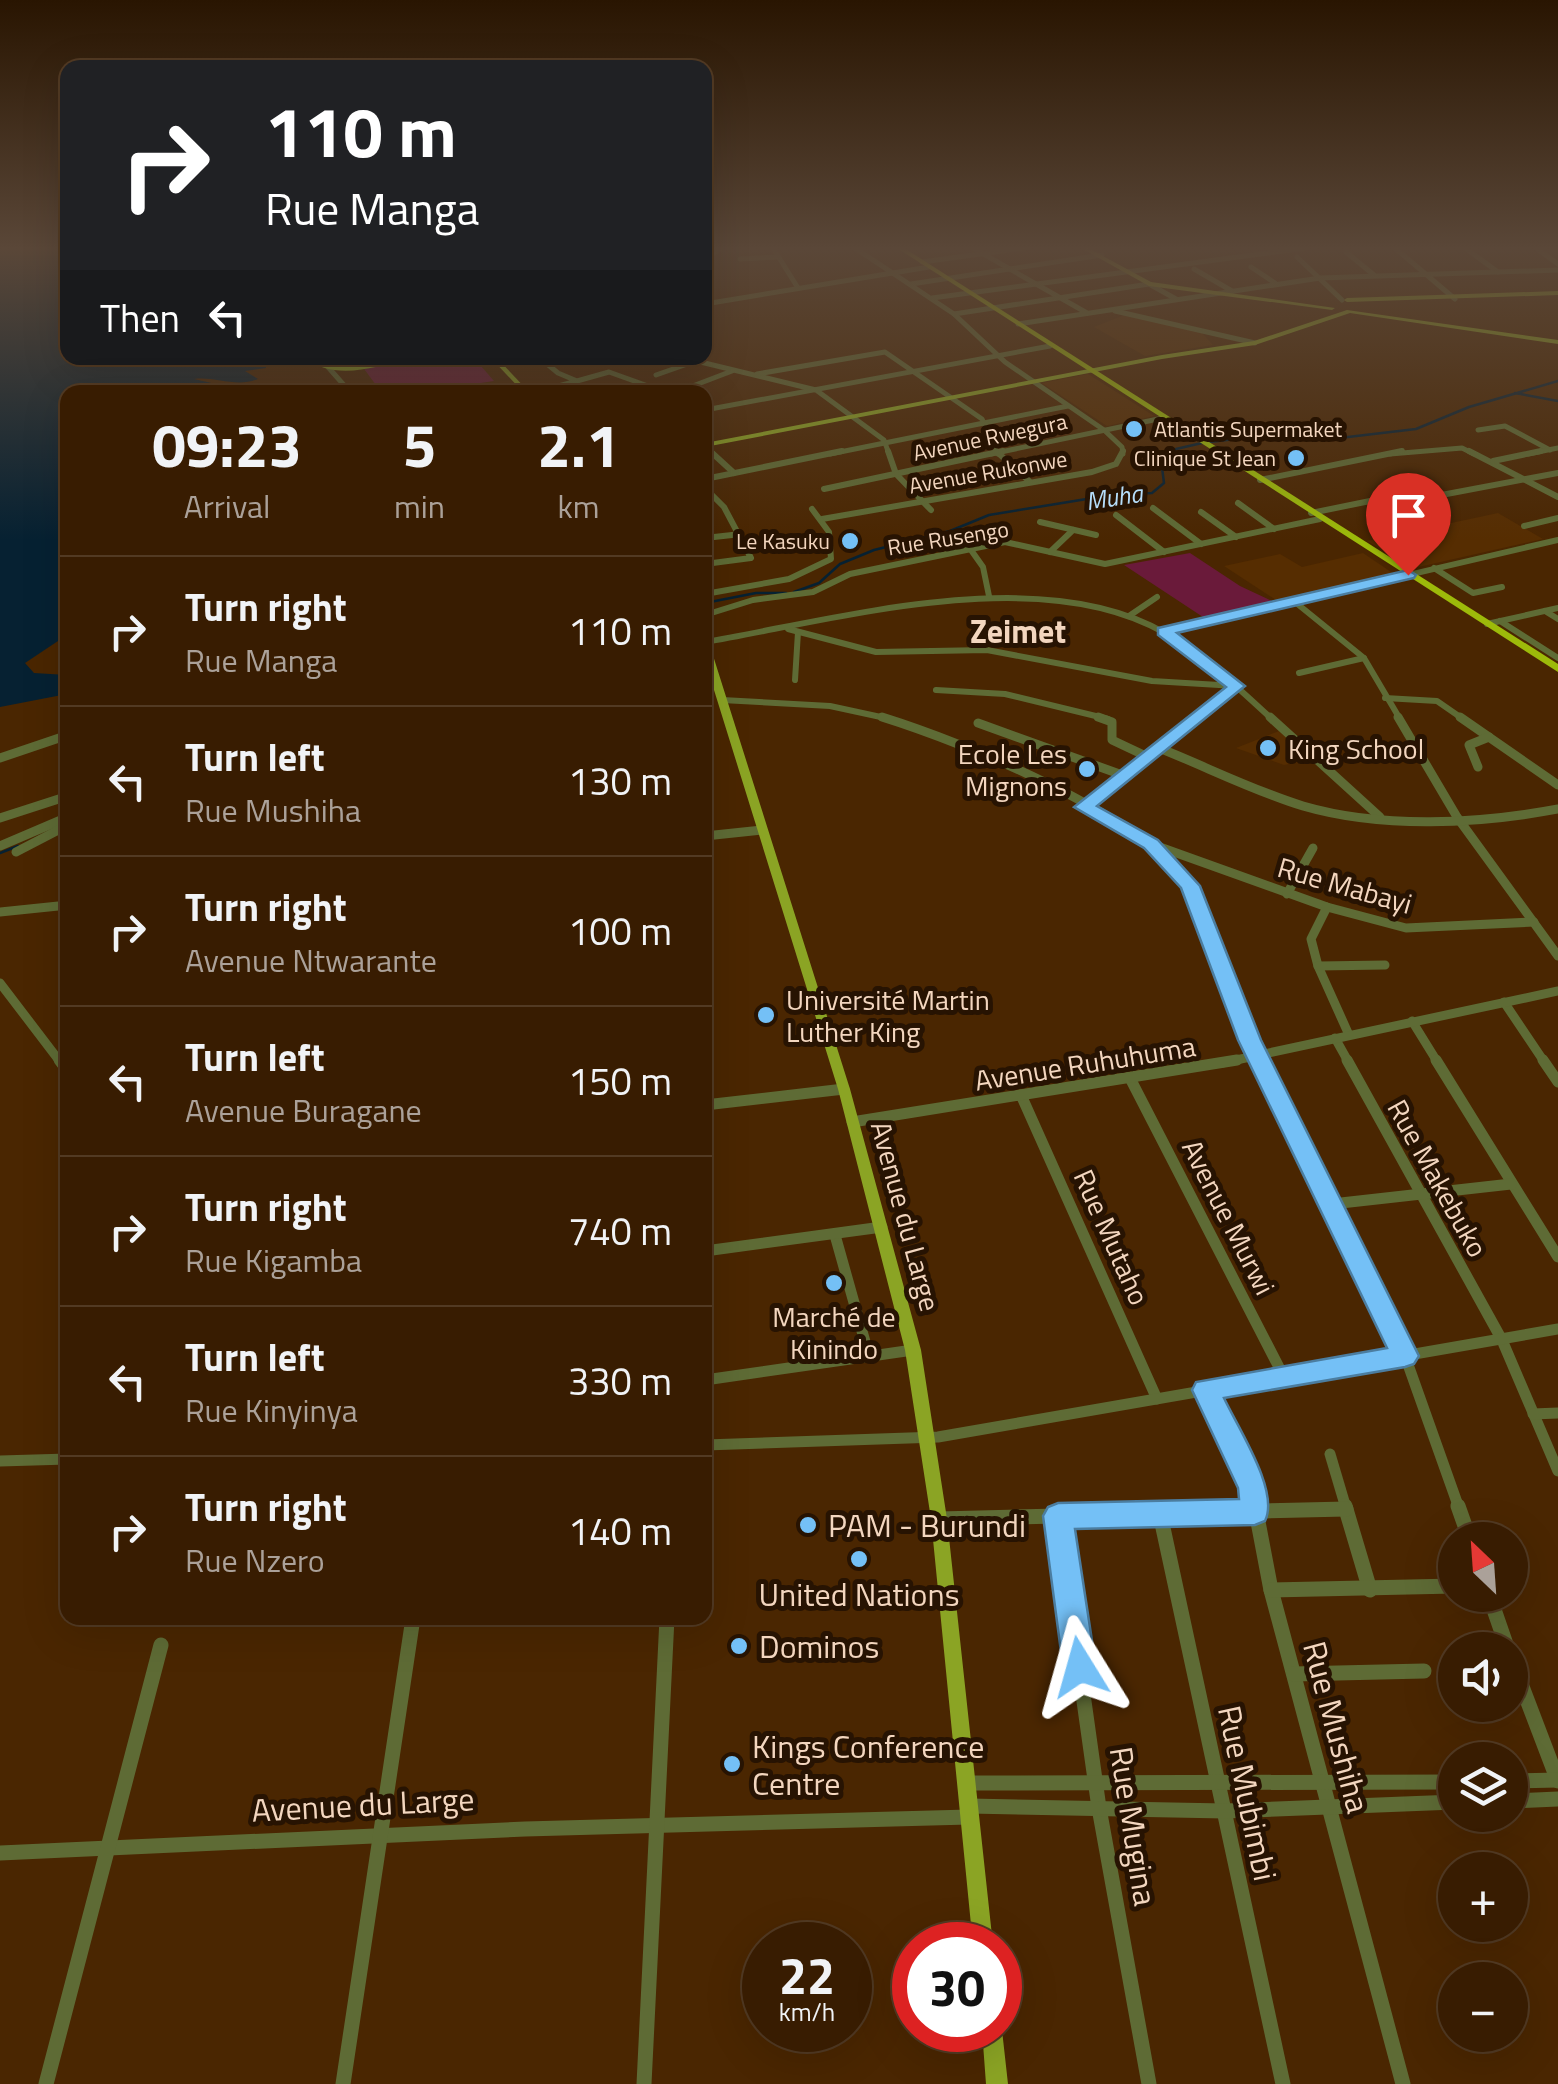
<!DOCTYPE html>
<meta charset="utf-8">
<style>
:root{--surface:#381c01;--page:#3f250b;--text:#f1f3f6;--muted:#aba199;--line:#523a23}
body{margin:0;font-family:"Titillium Web",sans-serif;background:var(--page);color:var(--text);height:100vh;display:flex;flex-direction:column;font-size:38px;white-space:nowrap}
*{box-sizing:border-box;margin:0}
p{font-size:32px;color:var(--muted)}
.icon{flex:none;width:55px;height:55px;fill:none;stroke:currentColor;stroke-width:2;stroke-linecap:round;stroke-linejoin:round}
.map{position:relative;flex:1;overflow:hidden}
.sheet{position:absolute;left:60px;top:385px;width:652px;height:1240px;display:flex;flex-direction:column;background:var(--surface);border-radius:20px;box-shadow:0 10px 40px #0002,0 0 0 2px var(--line)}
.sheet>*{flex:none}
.hud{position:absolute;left:60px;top:60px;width:652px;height:305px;border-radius:20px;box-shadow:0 10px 40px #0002,0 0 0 2px var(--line);background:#202124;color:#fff;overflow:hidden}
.needle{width:65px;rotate:335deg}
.tools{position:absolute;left:1438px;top:1522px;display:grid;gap:20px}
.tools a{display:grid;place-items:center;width:90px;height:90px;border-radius:50%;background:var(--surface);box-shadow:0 10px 40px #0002,0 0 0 2px var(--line);font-size:50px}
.speed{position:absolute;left:742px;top:1922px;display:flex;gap:20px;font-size:50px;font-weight:700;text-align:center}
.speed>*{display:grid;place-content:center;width:130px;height:130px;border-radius:50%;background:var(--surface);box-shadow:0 10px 40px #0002,0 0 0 2px var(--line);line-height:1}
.speed small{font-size:25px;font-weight:400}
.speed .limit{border:15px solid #d22;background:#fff;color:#111}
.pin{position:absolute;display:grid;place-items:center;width:85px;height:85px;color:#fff;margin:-102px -42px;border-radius:50% 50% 50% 0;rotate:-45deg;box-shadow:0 0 10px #0007}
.pin .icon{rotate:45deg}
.me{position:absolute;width:110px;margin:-55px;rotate:352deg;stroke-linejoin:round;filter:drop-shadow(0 0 8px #0008)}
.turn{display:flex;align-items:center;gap:35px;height:210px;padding:0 40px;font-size:45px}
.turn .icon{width:130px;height:130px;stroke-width:2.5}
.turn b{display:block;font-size:70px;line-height:85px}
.then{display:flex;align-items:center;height:95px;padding:0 40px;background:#0003;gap:20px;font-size:38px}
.eta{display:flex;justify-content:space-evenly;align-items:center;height:170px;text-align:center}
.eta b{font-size:60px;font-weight:700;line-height:70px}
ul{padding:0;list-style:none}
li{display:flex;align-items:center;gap:30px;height:150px;padding:0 40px;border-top:2px solid var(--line)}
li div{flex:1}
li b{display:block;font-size:38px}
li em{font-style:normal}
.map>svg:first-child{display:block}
.built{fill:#562d01}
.green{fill:#6a1a3a}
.water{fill:#062132}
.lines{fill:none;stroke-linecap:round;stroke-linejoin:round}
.stream{stroke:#062132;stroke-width:2.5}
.minor-far4{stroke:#5e6b35;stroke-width:5}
.minor-far3{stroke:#5e6b35;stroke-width:6}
.minor-far2{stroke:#5e6b35;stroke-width:9}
.minor-far1{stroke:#5e6b35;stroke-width:11}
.minor{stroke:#5e6b35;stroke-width:15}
.major{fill:#8ba424;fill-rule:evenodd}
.highway{fill:#9dba0a;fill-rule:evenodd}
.route{fill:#74c0f6;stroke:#4b7da0;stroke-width:2.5}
.poi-dot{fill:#74c0f6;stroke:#271302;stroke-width:4}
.labels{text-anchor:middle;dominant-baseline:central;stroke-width:10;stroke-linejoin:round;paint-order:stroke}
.far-poi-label{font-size:22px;fill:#f3d6bf;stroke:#271302;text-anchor:end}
.far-street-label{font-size:22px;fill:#f3d6bf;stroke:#271302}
.far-water-label{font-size:25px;font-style:italic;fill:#b6defb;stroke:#271302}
.poi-label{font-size:28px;fill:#f3d6bf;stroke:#271302;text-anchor:start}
.street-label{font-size:28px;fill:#f3d6bf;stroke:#271302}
.far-district-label{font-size:32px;font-weight:bold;fill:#f3d6bf;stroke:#271302}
.near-poi-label{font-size:32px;fill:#f3d6bf;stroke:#271302;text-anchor:start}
.near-street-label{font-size:32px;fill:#f3d6bf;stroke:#271302}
</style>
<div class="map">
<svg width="1558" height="2084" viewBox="0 0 1558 2084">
<rect width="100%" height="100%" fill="#4a2601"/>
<g class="built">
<path d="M1127 314 1201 332 1213 345 1145 356 1094 327Z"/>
<path d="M1088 374 1154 416 1107 426 1042 383Z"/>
<path d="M1498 513 1543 539 1414 568 1367 541Z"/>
<path d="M1363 553 1394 574 1276 600 1224 566 1280 554 1302 567Z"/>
<path d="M1279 731 1311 760 1284 765 1236 748Z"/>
</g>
<g class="green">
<path d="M410 358H474L494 381 421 392H381L362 366Z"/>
<path d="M1190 553 1240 586 1276 603 1206 619 1124 565Z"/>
</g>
<path class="water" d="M0 248H67L68 358H264L266 368 245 371 258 379C236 388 215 376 194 379L229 387 270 384 280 390 68 392 67 635 25 663 34 673 67 675V694L0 707Z"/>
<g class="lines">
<g class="stream">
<path d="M1515 393 1558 401"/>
<path d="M1209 442 1280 434 1331 439 1416 429 1469 407 1558 381"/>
<path d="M794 592 819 583 840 564 874 550 950 531 989 515 1111 495 1152 493 1164 483 1161 460 1176 449 1202 443"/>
<path d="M705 603 756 593H786"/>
<path d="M0 853 18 846"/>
</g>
<g class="minor-far4">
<path d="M773 248 798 288"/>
<path d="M855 248 954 314 1005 362 1104 430 1122 447 1123 454"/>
<path d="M973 248 1087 313"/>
<path d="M1395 248 1455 299"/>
<path d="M1465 248 1498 272"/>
<path d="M1536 248 1558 264"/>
<path d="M1346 252 1374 275"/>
<path d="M1297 257 1342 300"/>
<path d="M705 259 721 248"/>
<path d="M740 259 778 257"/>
<path d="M922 262 1024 248"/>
<path d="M1251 267 1275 283"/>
<path d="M1194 269 1232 291"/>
<path d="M911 284 1102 255"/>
<path d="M932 298 1305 248"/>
<path d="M705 304 929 267"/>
<path d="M1115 311 1255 343"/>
<path d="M954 314 1149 284 1176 299"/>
<path d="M1018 324 1320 278 1558 270"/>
<path d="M684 358 816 390 884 440 889 454"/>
<path d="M328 367 350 392"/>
<path d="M757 374 885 352 982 419 998 454"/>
<path d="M656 375 693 362"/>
<path d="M577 381 609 372 662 391"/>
<path d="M536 392 577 381 558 373 540 358"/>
<path d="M677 392 732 371"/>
<path d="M705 410 1050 346"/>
<path d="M1478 430 1505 426 1550 450"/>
<path d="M705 447 713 454"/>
<path d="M830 454 1068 406"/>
<path d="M991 454 1163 418"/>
<path d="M1390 454 1462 448 1474 454"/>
<path d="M1528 454 1558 448"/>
</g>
<g class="minor-far3">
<path d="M710 451 734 473"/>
<path d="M888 451 896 474 931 510"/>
<path d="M996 451 1029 481"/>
<path d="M1469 451 1558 497"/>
<path d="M1493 461 1541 451"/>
<path d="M705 479 842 451"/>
<path d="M1260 480 1402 451"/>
<path d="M705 488 724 507 751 558 705 564"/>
<path d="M824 489 1003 451"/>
<path d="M1238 503 1274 529"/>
<path d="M1153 508 1201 544"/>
<path d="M1201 512 1236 537"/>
<path d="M1311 513 1375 500H1415L1558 473"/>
<path d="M1116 515 1164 552"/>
<path d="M822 519 1092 472 1116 464 1123 451"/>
<path d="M1040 522 1096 535"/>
<path d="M1524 526 1558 518"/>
<path d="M705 538 741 534"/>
<path d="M971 550 983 567 989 596"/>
<path d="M1050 552 1073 530"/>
<path d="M1434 568 1473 593 1502 587"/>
<path d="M705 594 789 579 831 559 829 532 812 509"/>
<path d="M1295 602 1364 658 1400 719"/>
<path d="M1545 611 1558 619"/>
<path d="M705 615 753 600 813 592 850 574 1005 542 1105 564 1320 519"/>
<path d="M1129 616 1157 597"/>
<path d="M1500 621 1558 658"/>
<path d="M1487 624 1558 608"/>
<path d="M788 629 876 652 987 650 1152 681 1236 686"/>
<path d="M1164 632 1558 540"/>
<path d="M705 642C840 619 1040 561 1165 633 1204 655 1239 689 1272 719"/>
<path d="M1299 673 1364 658"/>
<path d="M795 680 798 632"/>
<path d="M936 690 1005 694 1108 719"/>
<path d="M1385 698 1437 701 1463 719"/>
<path d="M722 700 830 706 890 719"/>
<path d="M1192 719 1230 688"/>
</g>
<g class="minor-far2">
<path d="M882 717C965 743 1139 813 1189 885 1198 898 1203 919 1209 935 1225 978 1240 1022 1260 1063"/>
<path d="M1098 717 1112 722V740L1148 757"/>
<path d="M1270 717 1380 817"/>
<path d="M1398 717 1457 817 1558 956"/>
<path d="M1460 717 1558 785"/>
<path d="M978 723 1125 776"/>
<path d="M1159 748C1207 767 1254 791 1303 806 1382 829 1478 824 1558 809"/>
<path d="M0 758 68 735"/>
<path d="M1478 767 1469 745 1489 737"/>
<path d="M1084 807 1195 717"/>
<path d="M0 818 68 796"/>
<path d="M705 836 762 830"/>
<path d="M0 846 68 817"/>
<path d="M1157 846 1327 907 1406 928 1534 922"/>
<path d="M16 852 68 825"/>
<path d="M1287 894 1313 848"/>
<path d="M1327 907 1311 939 1318 966 1349 1035"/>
<path d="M0 912 68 905"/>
<path d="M1318 966 1385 965"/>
<path d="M0 983 61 1063"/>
<path d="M1504 1002 1545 1063"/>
<path d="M1412 1021 1438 1063"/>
<path d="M1335 1038 1349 1063"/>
<path d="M1222 1063 1558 991"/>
</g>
<g class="minor-far1">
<path d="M59 1060 68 1072"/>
<path d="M1259 1060 1405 1356 1459 1508"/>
<path d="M1347 1060 1502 1340 1558 1471"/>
<path d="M1436 1060 1558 1257"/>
<path d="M1543 1060 1558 1082"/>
<path d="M1131 1080 1284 1377"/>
<path d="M1021 1095 1157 1399"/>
<path d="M705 1105 844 1089"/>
<path d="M852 1122 1237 1060"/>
<path d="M1332 1204 1511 1184"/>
<path d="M835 1235 869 1356"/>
<path d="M705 1251 882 1227"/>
<path d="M705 1380 913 1350"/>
<path d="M1206 1390 1256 1499 1255 1508"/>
<path d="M1533 1414 1558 1413"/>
<path d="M705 1445 938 1437 1558 1329"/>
<path d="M1330 1454 1346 1508"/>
<path d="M0 1461 68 1459"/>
</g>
<g class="minor">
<path d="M1255 1506 1271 1590 1403 2084"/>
<path d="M1345 1506 1370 1590"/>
<path d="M1458 1506 1470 1540"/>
<path d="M1160 1514 1283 2084"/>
<path d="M1058 1516 1099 1808 1149 2084"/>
<path d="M939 1519 1346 1509"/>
<path d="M1271 1590 1455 1586"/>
<path d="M1489 1595 1508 1650"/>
<path d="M1510 1655 1558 1781"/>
<path d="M1294 1674 1424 1671"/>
<path d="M1510 1781 1558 1780"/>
<path d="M966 1783 1455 1782"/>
<path d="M1510 1801 1558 1799"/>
<path d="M969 1806 1225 1811 1455 1802"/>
<path d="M0 1853 525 1829 969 1817"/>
<path d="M46 2084 161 1645"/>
<path d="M343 2084 413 1618"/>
<path d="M644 2084 667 1618"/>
</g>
<g class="major">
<path d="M1081 248H1088L1151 282 1335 308 1332 310 1149 286Z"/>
<path d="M1558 291V295L1347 302 1344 300 1347 298Z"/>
<path d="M1347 310 1558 340V344L1350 313 1255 345 1162 359 705 447V443L1162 355 1254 341Z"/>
<path d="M306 358H313C340 379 375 356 405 358 377 369 330 380 306 358Z"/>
<path d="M491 358H497L529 392H523Z"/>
<path d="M705 643 710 646 850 1089 921 1350 947 1519 993 1945H973L931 1519 905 1350 838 1089 705 661Z"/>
<path d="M1000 2024 1002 2030 1008 2084H986L982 2030H1000Z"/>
</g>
<path class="highway" d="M897 248H904L1558 664V672Z"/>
</g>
<linearGradient id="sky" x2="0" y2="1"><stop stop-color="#291501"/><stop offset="0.46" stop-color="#5a4738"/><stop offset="1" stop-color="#5a4738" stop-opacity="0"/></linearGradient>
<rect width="1558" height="540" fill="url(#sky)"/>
<path class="route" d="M1408 570 1416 575 1414 578 1177 633 1245 686 1097 806 1158 840 1200 886 1261 1040 1419 1356 1414 1364 1405 1367 1224 1398C1238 1428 1280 1491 1265 1521L1255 1525 1075 1529 1096 1667 1091 1678 1080 1682 1068 1678 1063 1667 1043 1516 1048 1507 1058 1503 1239 1499 1238 1488 1192 1390 1196 1382 1387 1348 1238 1040 1181 888 1144 848 1074 807 1226 687 1158 635V628Z"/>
<g class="poi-dot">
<circle cx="1134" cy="429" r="10"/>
<circle cx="1296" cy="458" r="10"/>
<circle cx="850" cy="541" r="10"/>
<circle cx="1268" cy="748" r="10"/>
<circle cx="1087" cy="769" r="10"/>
<circle cx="766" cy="1015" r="10"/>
<circle cx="834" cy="1283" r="10"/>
<circle cx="808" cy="1525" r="10"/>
<circle cx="859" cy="1559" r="10"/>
<circle cx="739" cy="1646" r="10"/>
<circle cx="732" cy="1764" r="10"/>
</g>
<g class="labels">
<g class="far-poi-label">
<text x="1154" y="429" text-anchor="start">Atlantis Supermaket</text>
<text x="1276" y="458">Clinique St Jean</text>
<text x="830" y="541">Le Kasuku</text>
</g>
<g class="far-street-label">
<text transform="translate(990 437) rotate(-12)">Avenue Rwegura</text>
<text transform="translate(988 472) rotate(-10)">Avenue Rukonwe</text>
<text transform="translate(948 538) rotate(-9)">Rue Rusengo</text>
</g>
<g class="far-water-label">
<text transform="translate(1114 497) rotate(-9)">Muha</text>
</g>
<g class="poi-label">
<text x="1288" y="748">King School</text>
<text x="1067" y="753" text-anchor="end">Ecole Les<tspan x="1067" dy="32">Mignons</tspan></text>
<text x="786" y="999">Université Martin<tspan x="786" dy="32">Luther King</tspan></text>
<text x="834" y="1316" text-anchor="middle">Marché de<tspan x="834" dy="32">Kinindo</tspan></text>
</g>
<g class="street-label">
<text transform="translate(1345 885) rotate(16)">Rue Mabayi</text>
<text transform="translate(1085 1063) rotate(-9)">Avenue Ruhuhuma</text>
<text transform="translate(1438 1178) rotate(61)">Rue Makebuko</text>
<text transform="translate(906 1216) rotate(75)">Avenue du Large</text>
<text transform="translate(1229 1217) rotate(63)">Avenue Murwi</text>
<text transform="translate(1112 1237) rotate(66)">Rue Mutaho</text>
</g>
<g class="far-district-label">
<text x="1018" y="631">Zeimet</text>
</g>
<g class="near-poi-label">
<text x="828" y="1525">PAM - Burundi</text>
<text x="859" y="1594" text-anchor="middle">United Nations</text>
<text x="759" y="1646">Dominos</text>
<text x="752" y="1746">Kings Conference<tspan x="752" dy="37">Centre</tspan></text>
</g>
<g class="near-street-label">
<text transform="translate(1337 1727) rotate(75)">Rue Mushiha</text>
<text transform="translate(1248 1793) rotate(78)">Rue Mubimbi</text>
<text transform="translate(363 1804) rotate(-3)">Avenue du Large</text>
<text transform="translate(1134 1826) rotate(81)">Rue Mugina</text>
</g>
</g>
</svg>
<div class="tools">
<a><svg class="needle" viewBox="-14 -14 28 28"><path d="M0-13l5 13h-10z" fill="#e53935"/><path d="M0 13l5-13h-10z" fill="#aba199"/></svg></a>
<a><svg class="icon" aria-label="sound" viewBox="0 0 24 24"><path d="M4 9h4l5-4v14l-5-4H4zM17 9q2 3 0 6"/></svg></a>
<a><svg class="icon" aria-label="layers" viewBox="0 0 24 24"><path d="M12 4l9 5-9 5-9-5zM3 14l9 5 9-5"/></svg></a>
<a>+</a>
<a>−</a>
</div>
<div class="speed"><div>22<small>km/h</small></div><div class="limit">30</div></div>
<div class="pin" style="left:1408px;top:575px;background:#d93025"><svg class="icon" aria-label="arrive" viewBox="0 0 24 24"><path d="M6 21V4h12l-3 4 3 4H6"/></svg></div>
<svg class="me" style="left:1080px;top:1667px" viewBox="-20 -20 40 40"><path d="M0-17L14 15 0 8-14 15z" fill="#74c0f6" stroke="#fff" stroke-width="4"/></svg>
<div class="hud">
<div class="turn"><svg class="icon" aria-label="right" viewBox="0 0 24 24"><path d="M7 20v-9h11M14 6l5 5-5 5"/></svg><div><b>110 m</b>Rue Manga</div></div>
<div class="then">Then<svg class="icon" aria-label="left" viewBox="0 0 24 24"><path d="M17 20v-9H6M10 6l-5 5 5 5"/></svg></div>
</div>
<section class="sheet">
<div class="eta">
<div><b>09:23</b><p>Arrival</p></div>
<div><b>5</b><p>min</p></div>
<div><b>2.1</b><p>km</p></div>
</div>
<ul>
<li><svg class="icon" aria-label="right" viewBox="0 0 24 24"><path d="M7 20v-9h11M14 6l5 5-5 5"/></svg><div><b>Turn right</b><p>Rue Manga</p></div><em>110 m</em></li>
<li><svg class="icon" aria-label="left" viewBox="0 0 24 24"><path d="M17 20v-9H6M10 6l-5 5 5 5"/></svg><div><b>Turn left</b><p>Rue Mushiha</p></div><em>130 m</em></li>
<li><svg class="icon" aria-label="right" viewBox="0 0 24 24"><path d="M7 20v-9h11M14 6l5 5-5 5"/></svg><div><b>Turn right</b><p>Avenue Ntwarante</p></div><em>100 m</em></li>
<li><svg class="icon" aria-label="left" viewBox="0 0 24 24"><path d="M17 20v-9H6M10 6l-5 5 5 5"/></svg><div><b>Turn left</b><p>Avenue Buragane</p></div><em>150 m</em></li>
<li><svg class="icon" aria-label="right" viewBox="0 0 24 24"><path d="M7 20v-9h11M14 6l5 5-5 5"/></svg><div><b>Turn right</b><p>Rue Kigamba</p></div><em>740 m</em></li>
<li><svg class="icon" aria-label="left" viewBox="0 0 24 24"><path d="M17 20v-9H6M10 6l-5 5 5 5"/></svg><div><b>Turn left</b><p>Rue Kinyinya</p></div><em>330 m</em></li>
<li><svg class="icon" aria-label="right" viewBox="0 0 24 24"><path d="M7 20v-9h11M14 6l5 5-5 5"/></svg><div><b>Turn right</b><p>Rue Nzero</p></div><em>140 m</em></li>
</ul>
</section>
</div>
